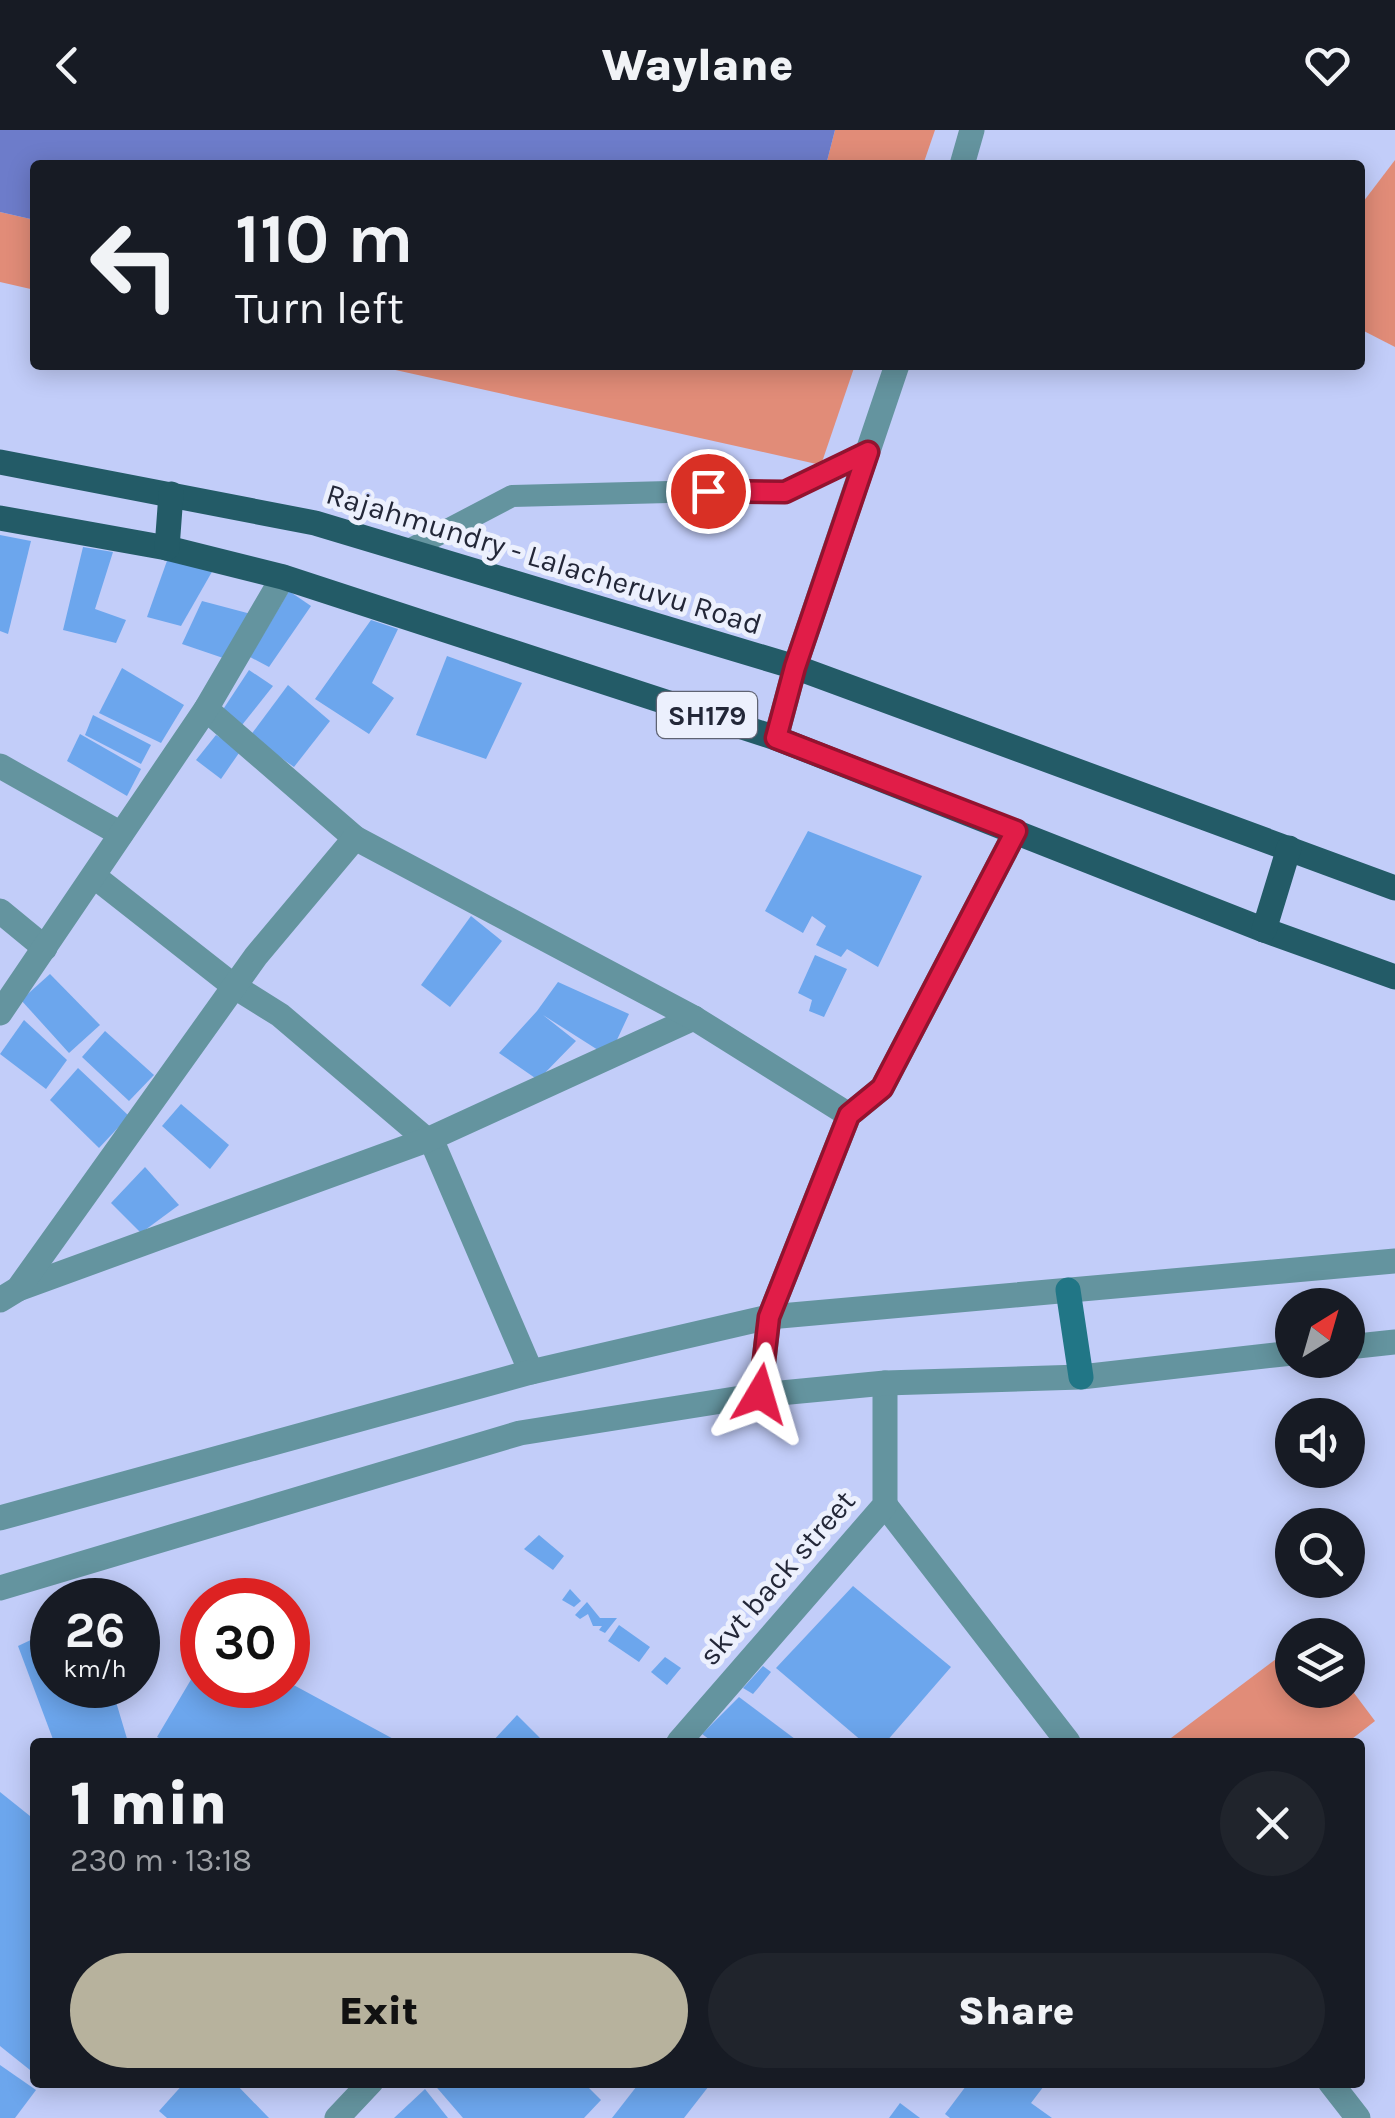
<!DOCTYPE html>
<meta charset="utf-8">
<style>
:root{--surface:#171b24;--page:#20242c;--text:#f1f3f6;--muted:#9ea1a6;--accent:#b7b29d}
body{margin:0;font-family:Karla,sans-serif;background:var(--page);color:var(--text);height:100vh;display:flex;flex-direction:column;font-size:38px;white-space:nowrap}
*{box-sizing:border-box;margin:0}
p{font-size:32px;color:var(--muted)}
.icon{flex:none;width:55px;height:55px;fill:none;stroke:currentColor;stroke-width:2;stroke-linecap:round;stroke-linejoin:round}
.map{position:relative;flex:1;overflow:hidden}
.drawer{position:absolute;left:30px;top:1608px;width:1335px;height:350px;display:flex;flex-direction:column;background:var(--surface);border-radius:10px;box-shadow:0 5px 25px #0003}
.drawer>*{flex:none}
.hud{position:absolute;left:30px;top:30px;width:1335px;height:210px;border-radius:10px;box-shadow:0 5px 25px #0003;background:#171b24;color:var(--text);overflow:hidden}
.needle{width:65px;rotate:37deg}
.buttons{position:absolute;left:1275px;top:1158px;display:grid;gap:20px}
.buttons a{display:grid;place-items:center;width:90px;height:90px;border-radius:50%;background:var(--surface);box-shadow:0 5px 25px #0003;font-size:50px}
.speed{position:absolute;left:30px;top:1448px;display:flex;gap:20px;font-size:50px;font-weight:700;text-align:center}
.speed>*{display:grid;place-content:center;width:130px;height:130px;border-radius:50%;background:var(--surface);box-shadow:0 5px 25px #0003;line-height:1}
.speed small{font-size:25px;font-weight:400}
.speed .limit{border:15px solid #d22;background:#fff;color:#111}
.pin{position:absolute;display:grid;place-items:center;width:85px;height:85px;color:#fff;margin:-42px;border:5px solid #fff;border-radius:50%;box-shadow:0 2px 10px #0007}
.me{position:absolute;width:110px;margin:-55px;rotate:7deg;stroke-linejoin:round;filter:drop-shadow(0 0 8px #0008)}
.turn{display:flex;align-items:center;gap:35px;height:210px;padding:0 40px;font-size:45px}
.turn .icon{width:130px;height:130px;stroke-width:2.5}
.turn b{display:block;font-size:70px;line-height:85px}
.round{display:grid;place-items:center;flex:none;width:105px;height:105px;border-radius:52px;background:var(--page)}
.overview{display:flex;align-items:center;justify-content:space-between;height:170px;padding:0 40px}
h1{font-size:60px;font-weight:800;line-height:75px}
.cta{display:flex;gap:20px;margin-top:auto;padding:20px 40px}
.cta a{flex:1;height:115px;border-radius:60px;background:var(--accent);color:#111;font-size:40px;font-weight:800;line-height:115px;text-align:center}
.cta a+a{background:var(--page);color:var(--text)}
header{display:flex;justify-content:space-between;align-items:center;height:130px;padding:0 40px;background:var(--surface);font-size:45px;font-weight:800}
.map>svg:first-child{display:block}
.green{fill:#e18c78}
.water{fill:#6d7cca}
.building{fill:#6ca6ed}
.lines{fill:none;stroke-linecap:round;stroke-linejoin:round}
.service{stroke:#64949f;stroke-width:22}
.minor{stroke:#64949f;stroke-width:25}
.tertiary{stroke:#64949f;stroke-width:25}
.secondary{stroke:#217686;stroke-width:25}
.primary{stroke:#235b67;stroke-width:25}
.route-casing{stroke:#92132f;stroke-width:25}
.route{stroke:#e11d48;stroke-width:18}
.labels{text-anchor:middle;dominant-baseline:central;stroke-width:10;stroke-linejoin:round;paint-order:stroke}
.shield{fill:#ecf0fd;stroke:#5f6373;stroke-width:2.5}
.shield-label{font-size:28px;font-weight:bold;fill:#232738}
.street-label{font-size:30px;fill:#232738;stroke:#ecf0fd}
</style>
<header><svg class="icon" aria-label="back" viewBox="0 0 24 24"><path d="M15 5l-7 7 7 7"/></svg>Waylane<svg class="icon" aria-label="heart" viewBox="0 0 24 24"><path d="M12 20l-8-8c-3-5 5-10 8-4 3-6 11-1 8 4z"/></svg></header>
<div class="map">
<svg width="1395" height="1988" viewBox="0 0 1395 1988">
<rect width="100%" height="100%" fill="#c2cdf9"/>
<g class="green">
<path d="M835 0H935L923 35H826Z"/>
<path d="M1395 30V217L1360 199V76Z"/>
<path d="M0 82 35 90V160L0 152Z"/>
<path d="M373 235H855L821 335Z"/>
<path d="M1292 1517V1560H1348V1555L1375 1591 1348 1612 1167 1611Z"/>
</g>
<path class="water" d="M0 0H835L826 35H35V90L0 82Z"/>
<g class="building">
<path d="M0 405 31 411 8 504 0 501Z"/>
<path d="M83 417 113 422 95 479 126 490 116 513 63 500Z"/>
<path d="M168 428 213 440 181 496 147 487Z"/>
<path d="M289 461 311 476 269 537 250 527Z"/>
<path d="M202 471 251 484 229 530 182 514Z"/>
<path d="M371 490 398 499 372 553 394 568 369 604 315 569Z"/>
<path d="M447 526 522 553 486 629 416 605Z"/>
<path d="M122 538 184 575 161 613 99 583Z"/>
<path d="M249 540 273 556 242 595 222 581Z"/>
<path d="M288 555 330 591 294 637 250 606Z"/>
<path d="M93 585 151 615 141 634 85 605Z"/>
<path d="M80 604 141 639 127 666 67 631Z"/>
<path d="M216 605 241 620 221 649 196 630Z"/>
<path d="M808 701 922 746 878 837 847 819 841 827 816 815 826 796 812 786 803 803 765 781Z"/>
<path d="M471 786 502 811 450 877 421 855Z"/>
<path d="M815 825 847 839 824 887 809 881 812 870 798 863Z"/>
<path d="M50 844 100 895 69 923 21 870Z"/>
<path d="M558 852 629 884 609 927 543 885 576 911 538 950 499 923 537 881Z"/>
<path d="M24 890 67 930 46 959 0 924Z"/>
<path d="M105 901 154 945 129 971 82 927Z"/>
<path d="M78 938 129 986 99 1018 50 970Z"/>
<path d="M181 974 229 1015 210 1039 162 996Z"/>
<path d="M145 1037 179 1075 141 1103 111 1073Z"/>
<path d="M539 1405 564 1426 553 1440 524 1419Z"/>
<path d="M853 1456 951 1537 886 1612H863L776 1538Z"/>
<path d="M570 1459 581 1471 574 1477 562 1470Z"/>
<path d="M587 1472 600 1488H617L605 1503 599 1500 602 1496H593L588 1484 580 1489 575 1485Z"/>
<path d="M619 1495 650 1517 639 1532 608 1511Z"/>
<path d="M52 1500V1555H111L128 1612H54L18 1516Z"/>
<path d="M665 1527 681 1538 667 1555 651 1542Z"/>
<path d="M202 1531V1555H288V1552L399 1612H167L157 1607Z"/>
<path d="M763 1536 771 1542 759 1557 753 1564 743 1558Z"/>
<path d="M739 1567 799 1612H713L702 1604Z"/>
<path d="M517 1585 544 1612H492Z"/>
<path d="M0 1662 35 1690V1944L0 1916Z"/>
<path d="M0 1935 36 1960 15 1988H0Z"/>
<path d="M185 1952H234L269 1988H167L159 1981Z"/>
<path d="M432 1952H583L601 1970 584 1988H463Z"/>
<path d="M640 1952H712L684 1988H612Z"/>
<path d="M969 1952H1047L1031 1973 1052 1988H950L945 1984Z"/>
<path d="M425 1959 448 1988H394Z"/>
<path d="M900 1973 920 1988H889Z"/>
</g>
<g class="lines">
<path class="service" d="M407 421 512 366 708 361 785 363 868 322"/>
<g class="minor">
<path d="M206 579 355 708"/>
<path d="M0 636 121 704"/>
<path d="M95 747 235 857 280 885 434 1016 531 1242"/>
<path d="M0 781 45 818"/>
<path d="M0 883 206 579 283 447"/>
<path d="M18 1159 427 1010 694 888"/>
<path d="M0 1170 18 1159 256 826 355 708 694 888 849 985"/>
<path d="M760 1265 769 1187 849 985 882 958 1016 701"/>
<path d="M885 1375 1068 1612"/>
<path d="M679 1612 885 1375V1253"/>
<path d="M1330 1952 1358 1988"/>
<path d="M337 1988 371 1952"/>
</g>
<g class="tertiary">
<path d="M962 35 972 0"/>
<path d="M776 608 795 537 897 235"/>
<path d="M1348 1217 1395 1212"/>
<path d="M0 1388 531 1242 769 1187 1395 1131"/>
<path d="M0 1458 520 1303 760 1265 885 1253 1081 1247 1292 1223"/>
</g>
<path class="secondary" d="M1068 1160 1081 1247"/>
<g class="primary">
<path d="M0 332 315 393 795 537 1395 758"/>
<path d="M0 388 167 418 283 447 776 608 1264 800 1395 847"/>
<path d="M167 418 171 364"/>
<path d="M1264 800 1289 718"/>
</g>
</g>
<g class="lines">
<g class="route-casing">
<path id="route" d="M708 361 785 362 868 322 795 537 776 608 1016 701 882 958 849 985 769 1187 760 1264"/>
</g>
<use href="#route" class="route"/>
</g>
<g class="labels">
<rect class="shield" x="657" y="562" width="100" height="46" rx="8"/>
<g class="shield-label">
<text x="707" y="585">SH179</text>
</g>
<g class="street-label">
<text transform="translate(544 429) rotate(17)">Rajahmundry - Lalacheruvu Road</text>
<text transform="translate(777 1448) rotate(-49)">skvt back street</text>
</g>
</g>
</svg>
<div class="buttons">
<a><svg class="needle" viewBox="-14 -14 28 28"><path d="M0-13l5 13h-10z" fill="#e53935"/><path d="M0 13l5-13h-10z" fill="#9ea1a6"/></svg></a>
<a><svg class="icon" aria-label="sound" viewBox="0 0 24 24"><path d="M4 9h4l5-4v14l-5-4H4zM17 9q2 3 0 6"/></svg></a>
<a><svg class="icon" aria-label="search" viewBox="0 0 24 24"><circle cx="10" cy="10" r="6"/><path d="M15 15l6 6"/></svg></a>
<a><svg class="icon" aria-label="layers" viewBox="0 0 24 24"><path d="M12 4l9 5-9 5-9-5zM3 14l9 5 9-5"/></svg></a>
</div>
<div class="speed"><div>26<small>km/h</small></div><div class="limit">30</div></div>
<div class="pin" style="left:708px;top:361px;background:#d93025"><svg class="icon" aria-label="arrive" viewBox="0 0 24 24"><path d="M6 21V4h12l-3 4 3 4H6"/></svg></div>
<svg class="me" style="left:760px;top:1264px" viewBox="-20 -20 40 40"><path d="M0-17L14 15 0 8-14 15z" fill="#e11d48" stroke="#fff" stroke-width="4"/></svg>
<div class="hud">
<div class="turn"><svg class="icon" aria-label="left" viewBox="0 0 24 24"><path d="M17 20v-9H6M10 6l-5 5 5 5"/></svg><div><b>110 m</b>Turn left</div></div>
</div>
<section class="drawer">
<div class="overview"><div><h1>1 min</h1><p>230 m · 13:18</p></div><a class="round"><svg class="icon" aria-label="close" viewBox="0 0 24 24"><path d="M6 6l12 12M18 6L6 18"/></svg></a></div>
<div class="cta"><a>Exit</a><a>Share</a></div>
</section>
</div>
